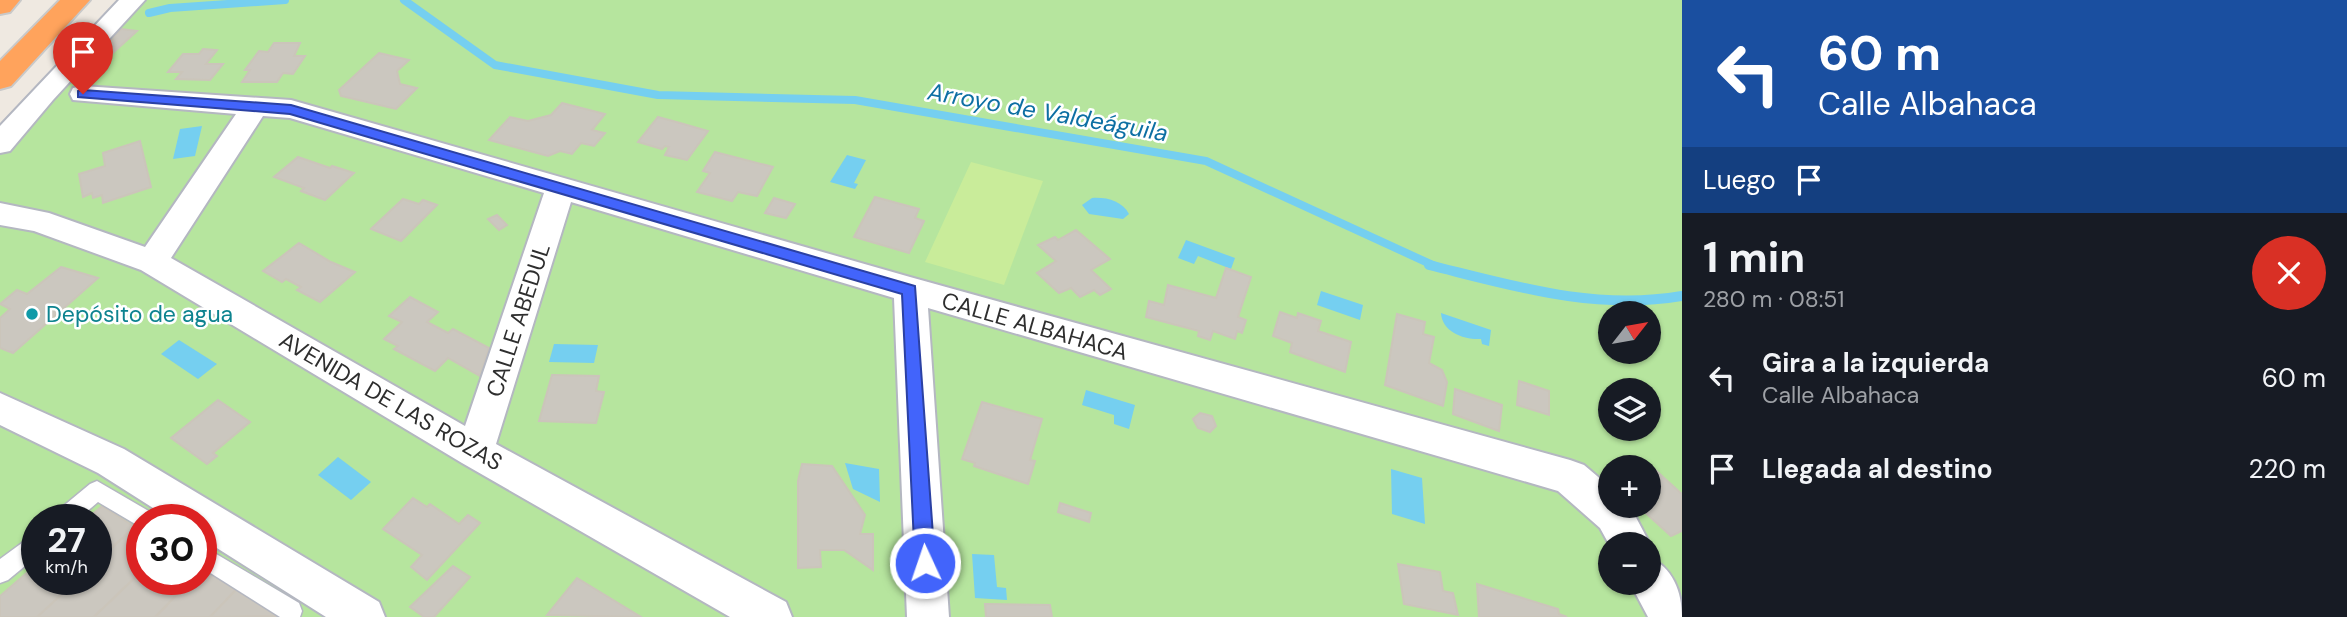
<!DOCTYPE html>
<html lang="es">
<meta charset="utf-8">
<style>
:root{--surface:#171b24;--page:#242831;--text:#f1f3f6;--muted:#9ea1a6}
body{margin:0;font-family:"DM Sans",sans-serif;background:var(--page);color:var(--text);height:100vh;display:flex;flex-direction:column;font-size:26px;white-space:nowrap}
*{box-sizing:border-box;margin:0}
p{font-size:23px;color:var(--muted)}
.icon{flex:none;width:38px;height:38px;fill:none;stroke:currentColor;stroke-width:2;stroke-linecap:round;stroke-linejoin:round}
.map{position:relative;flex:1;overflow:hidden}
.drawer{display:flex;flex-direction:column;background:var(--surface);width:665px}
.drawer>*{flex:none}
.top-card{background:#1a4fa0;color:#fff;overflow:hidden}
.needle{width:46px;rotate:59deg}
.fabs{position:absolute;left:1598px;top:301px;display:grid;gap:14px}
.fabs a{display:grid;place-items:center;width:63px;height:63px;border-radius:50%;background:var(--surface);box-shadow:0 2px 5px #0004;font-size:35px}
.speed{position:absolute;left:21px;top:504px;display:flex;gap:14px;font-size:35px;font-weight:700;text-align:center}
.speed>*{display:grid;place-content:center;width:91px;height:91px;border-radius:50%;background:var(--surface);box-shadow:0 2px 5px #0004;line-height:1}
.speed small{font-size:18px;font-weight:400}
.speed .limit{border:10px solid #d22;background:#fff;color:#111}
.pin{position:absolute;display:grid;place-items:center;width:60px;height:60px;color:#fff;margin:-72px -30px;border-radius:50% 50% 50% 0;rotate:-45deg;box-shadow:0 0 7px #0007}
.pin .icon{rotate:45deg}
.me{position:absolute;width:77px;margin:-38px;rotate:357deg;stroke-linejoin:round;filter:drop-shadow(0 0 5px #0008)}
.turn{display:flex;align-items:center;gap:24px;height:147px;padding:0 21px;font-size:32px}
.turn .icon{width:91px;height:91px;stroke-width:2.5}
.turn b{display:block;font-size:49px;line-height:60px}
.then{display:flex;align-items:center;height:66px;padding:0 21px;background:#0003;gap:14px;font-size:26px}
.round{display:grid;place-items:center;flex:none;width:74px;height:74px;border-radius:37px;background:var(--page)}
.head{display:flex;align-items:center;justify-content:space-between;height:119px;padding:0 21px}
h1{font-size:42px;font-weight:700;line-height:52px}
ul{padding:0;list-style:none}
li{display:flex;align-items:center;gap:21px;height:91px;padding:0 21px}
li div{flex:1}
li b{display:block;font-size:26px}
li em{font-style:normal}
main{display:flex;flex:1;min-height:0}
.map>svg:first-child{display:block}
.green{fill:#b6e59e;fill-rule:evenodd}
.pitch{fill:#c9ec9a}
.water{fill:#75cff0}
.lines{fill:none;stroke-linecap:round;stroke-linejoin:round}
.stream-far1{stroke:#75cff0;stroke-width:8}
.stream{stroke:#75cff0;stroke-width:10}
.building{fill:#cbc7bf;stroke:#cbc5ba;stroke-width:2}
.service-casing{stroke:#b4b7c1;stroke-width:3}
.minor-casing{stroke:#b4b7c1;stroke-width:4}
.motorway-casing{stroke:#c9c9c9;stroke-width:4}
.service{fill:#fff;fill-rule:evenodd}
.minor{fill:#fff;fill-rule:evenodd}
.motorway{fill:#ffa35c;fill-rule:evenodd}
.route{fill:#4264fb;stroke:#2b41a3;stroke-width:2}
.culture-dot{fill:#0f9aa8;stroke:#fff;stroke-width:2.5}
.labels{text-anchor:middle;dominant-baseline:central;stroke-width:5;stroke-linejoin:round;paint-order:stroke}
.culture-label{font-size:23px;fill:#0d838f;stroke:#fff;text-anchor:start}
.street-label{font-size:23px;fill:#2e2e2e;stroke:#fff}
.water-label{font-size:24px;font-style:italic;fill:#0d6fa3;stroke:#fff}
</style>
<main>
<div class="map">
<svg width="1682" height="617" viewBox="0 0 1682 617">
<rect width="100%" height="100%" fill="#efe9e1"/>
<path class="green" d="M122 0H1682V617H0V132ZM1610 313H1648V352H1610ZM1610 390H1648V429H1610ZM1610 467H1648V506H1610ZM37 520H96V579H37ZM142 520H201V579H142ZM1610 544H1648V583H1610Z"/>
<path class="pitch" d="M971 162 1043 181 1004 285 925 262Z"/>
<g class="water">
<path d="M202 126 195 156 173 159 180 129Z"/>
<path d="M847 155 866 160 854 183 858 184 855 189 830 182Z"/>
<path d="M1092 198C1107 197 1122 201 1129 214L1123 219 1089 214 1082 205Z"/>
<path d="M1186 240 1235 258 1231 269 1198 256 1194 264 1178 258Z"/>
<path d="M1321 291 1363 305 1360 320 1317 305Z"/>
<path d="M1441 313 1491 330 1489 346 1482 344 1481 339C1464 340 1442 332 1441 313Z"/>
<path d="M179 340 217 364 198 379 161 354Z"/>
<path d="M554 344 598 345 594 363 549 362Z"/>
<path d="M1086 390 1135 405 1129 429 1114 424V415L1082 405Z"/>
<path d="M338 457 371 482 351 500 318 475Z"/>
<path d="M845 463 879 469 880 502 853 489Z"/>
<path d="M1391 469 1422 478 1425 524 1392 514Z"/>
<path d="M972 554 994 555 997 587 1006 588 1007 600 975 598Z"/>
</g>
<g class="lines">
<g class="stream-far1">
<path d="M404 0 495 65 658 95 855 100 1206 161 1437 267"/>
<path d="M149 13 170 8 285 0"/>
</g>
<path class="stream" d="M1429 265C1514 286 1594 311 1682 296"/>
</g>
<g class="building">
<path d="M121 29 137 31 92 72 82 71Z"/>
<path d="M274 43H300L294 56H305L293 74 283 73 277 82H242L250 70H245L259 51 268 52Z"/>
<path d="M203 49 217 50 206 64H223L210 80 176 79 182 72H168L183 54H199Z"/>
<path d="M379 53 409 60 397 71 400 84 417 88 396 109 341 96 339 90Z"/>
<path d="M562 103 605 114 592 130 605 133 594 146 581 143 572 154 560 151 548 156 489 140 510 117 528 121 551 115Z"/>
<path d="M658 117 680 123 708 131 687 160 665 155 669 147 665 146 662 149 638 142Z"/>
<path d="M140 141 151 187 103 203 102 195 93 198 92 193 83 197 79 174 105 166 103 153Z"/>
<path d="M715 152 773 167 757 196 738 192 732 201 697 192 710 173 703 171Z"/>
<path d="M298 157 330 168 332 166 354 173 325 200 301 191 304 188 274 177Z"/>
<path d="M875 197 919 209 915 218 924 221 909 253 854 237Z"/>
<path d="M774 198 795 204 786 218 765 213Z"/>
<path d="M403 199 419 204 423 200 437 205 401 241 371 229Z"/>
<path d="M497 215 507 225 499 230 488 219Z"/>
<path d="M1076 230 1110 259 1091 270 1111 289 1100 295 1094 290 1080 297 1071 288 1059 293 1037 273 1056 261 1038 245 1055 237 1058 240Z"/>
<path d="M299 243 331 262 355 272 320 302 297 290 301 287 286 279 282 282 263 271Z"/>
<path d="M61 267 98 278 13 353 0 348V318L10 309 0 304 17 290 27 294Z"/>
<path d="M1226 268 1251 277 1238 317 1246 320 1242 333 1237 331 1235 339 1213 331 1210 340 1198 336 1199 331 1146 317 1149 301 1164 305 1168 285 1216 298Z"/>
<path d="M410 297 438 312 427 322 448 333 453 329 489 348 480 376 448 358 435 371 394 349 398 346 384 339 402 322 389 316Z"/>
<path d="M1280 312 1297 318 1298 313 1321 321 1318 331 1351 342 1345 372 1290 352 1292 343 1273 336Z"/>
<path d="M1397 314 1425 322 1423 334 1434 337 1429 363 1442 370 1447 382 1443 406 1385 385Z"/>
<path d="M552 375 599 376 596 391 604 392 596 423 539 421Z"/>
<path d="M1519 381 1549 391V415L1517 405Z"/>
<path d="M1455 389 1502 405 1499 431 1453 414Z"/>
<path d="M218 400 250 422 213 453 217 456 207 464 171 438Z"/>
<path d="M982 402 1042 419 1030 460 1035 461 1028 484 974 466 975 463 962 459Z"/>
<path d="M1200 413 1212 416 1216 426 1210 432 1198 428 1193 419Z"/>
<path d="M802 464 832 466 865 515 860 534H873V570L844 550H820L821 567 798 568V481Z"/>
<path d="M1652 467 1682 494V531L1671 536 1638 506H1648V469Z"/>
<path d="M413 498 427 507 430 504 459 524 468 515 480 523 427 580 411 567 422 555 383 529Z"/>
<path d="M1060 503 1091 513 1089 522 1058 512Z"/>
<path d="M102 506 135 527 96 562V520H86Z"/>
<path d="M135 527 142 531V571L94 617H37L78 579H96V562Z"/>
<path d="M37 564V579H78L37 617H0V596Z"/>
<path d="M1398 564 1440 572 1443 591 1453 593 1458 615 1404 604Z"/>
<path d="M453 566 470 577 434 617H424L410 607Z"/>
<path d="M203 569 236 590 210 617H155L192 579H201Z"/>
<path d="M142 571V579H192L155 617H94Z"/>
<path d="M577 578 641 617 547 615Z"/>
<path d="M1477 584 1558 609 1559 614 1567 617H1479Z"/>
<path d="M236 590 277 616 210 617Z"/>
<path d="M985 604 1050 605 1052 617H986Z"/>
</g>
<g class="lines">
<g class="service-casing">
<g id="service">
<path d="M97 481 152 513 155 520H142V528L98 502 77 520H52L55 513 90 484Z"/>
<path d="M37 532V556L8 580 0 583V559Z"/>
<path d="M201 545 299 603 302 611 300 617H280L201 567Z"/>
</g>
</g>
<g class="minor-casing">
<g id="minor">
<path d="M119 0H145L53 100 10 151 0 153V126Z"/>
<path d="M83 86 291 100 910 277 1570 460 1584 465 1610 487V506H1630L1650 544 1648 548V544H1610V546L1600 528 1558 491 928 308 949 617H907L894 298 571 202 496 444 786 602 792 617H730L462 463 141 270 34 231 0 225V203L49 213 145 247 236 114 73 100 70 94 73 88ZM263 116 290 118 544 193 465 426 171 258Z"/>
<path d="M0 393 124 449 379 602 385 617H326L201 538V520H172L98 473 0 425Z"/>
<path d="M1648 557C1673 567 1682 592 1682 617H1648L1630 583H1648Z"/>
</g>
</g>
<g class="motorway-casing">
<g id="motorway">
<path d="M0 0H20L10 12 0 14Z"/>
<path d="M60 0H90L11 86 0 89V61Z"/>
</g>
</g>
<use href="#service" class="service"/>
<use href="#minor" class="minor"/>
<use href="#motorway" class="motorway"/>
</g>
<path class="route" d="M83 90 291 105 915 286 935 563 932 569 925 572 918 569 915 563 902 294 290 114 78 97V91Z"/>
<circle class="culture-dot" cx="32" cy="314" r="7"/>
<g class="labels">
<g class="culture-label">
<text x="46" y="314">Depósito de agua</text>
</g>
<g class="street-label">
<text transform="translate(518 320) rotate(-72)">CALLE ABEDUL</text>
<text transform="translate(1035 326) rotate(16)">CALLE ALBAHACA</text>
<text transform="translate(391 401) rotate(30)">AVENIDA DE LAS ROZAS</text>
</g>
<g class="water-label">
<text transform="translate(1048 112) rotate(10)">Arroyo de Valdeáguila</text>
</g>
</g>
</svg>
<div class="fabs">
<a><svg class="needle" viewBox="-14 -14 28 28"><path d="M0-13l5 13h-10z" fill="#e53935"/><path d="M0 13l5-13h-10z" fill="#9ea1a6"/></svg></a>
<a><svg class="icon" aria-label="layers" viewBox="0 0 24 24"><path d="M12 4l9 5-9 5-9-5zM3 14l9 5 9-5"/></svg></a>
<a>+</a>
<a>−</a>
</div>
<div class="speed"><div>27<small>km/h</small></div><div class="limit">30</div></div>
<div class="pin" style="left:83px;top:94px;background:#d93025"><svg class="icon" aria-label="arrive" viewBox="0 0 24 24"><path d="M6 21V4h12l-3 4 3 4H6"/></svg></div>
<svg class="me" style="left:925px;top:563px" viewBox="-20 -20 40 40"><circle r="17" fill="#4264fb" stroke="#fff" stroke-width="3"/><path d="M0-11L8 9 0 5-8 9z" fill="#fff"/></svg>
</div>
<section class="drawer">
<div class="top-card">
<div class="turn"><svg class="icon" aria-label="left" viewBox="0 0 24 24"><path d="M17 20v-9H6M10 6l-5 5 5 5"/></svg><div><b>60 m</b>Calle Albahaca</div></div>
<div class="then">Luego<svg class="icon" aria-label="arrive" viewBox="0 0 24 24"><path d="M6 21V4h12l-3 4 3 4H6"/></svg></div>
</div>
<div class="head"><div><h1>1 min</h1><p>280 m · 08:51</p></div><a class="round" style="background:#d93025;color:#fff"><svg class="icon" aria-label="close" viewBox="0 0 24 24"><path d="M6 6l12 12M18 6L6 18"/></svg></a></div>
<ul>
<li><svg class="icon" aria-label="left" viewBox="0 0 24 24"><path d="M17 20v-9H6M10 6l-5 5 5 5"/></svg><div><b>Gira a la izquierda</b><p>Calle Albahaca</p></div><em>60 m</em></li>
<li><svg class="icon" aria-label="arrive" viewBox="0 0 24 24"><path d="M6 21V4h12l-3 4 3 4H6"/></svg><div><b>Llegada al destino</b></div><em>220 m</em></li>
</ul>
</section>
</main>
